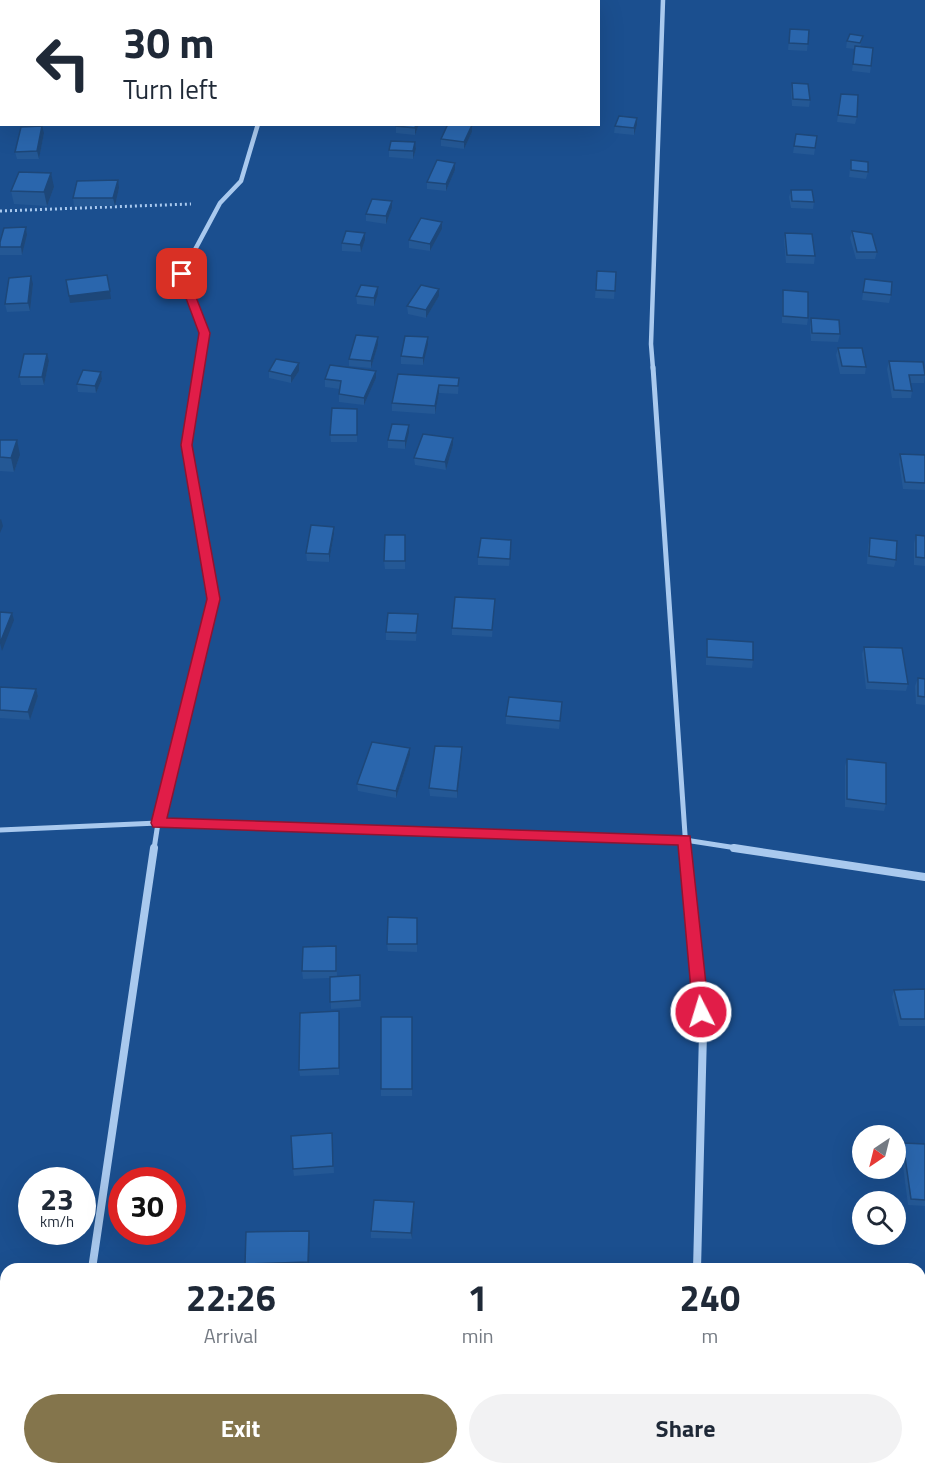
<!DOCTYPE html>
<style>
:root{--surface:#fff;--page:#f2f2f3;--text:#1f2937;--muted:#747a83;--accent:#84754c}
body{margin:0;font-family:"Titillium Web",sans-serif;background:var(--page);color:var(--text);height:100vh;display:flex;flex-direction:column;font-size:22px;white-space:nowrap}
*{box-sizing:border-box;margin:0}
p{font-size:20px;color:var(--muted)}
.icon{flex:none;width:33px;height:33px;fill:none;stroke:currentColor;stroke-width:2;stroke-linecap:round;stroke-linejoin:round}
.map{position:relative;flex:1;overflow:hidden}
.details{position:absolute;left:0px;top:1263px;width:926px;height:212px;display:flex;flex-direction:column;background:var(--surface);border-radius:18px 18px 0 0;box-shadow:0 6px 24px #0002}
.details>*{flex:none}
.banner{position:absolute;left:0px;top:0px;width:600px;height:126px;box-shadow:0 6px 24px #0002;background:#fff;color:var(--text);overflow:hidden}
.needle{width:39px;rotate:215deg}
.buttons{position:absolute;left:852px;top:1125px;display:grid;gap:12px}
.buttons a{display:grid;place-items:center;width:54px;height:54px;border-radius:50%;background:var(--surface);box-shadow:0 6px 24px #0002;font-size:30px}
.speed{position:absolute;left:18px;top:1167px;display:flex;gap:12px;font-size:30px;font-weight:700;text-align:center}
.speed>*{display:grid;place-content:center;width:78px;height:78px;border-radius:50%;background:var(--surface);box-shadow:0 6px 24px #0002;line-height:1}
.speed small{font-size:15px;font-weight:400}
.speed .limit{border:9px solid #d22;background:#fff;color:#111}
.pin{position:absolute;display:grid;place-items:center;width:51px;height:51px;color:#fff;margin:-26px;border-radius:12px;box-shadow:0 3px 9px #0006}
.me{position:absolute;width:66px;margin:-33px;rotate:355deg;stroke-linejoin:round;filter:drop-shadow(0 0 4px #0008)}
.turn{display:flex;align-items:center;gap:21px;height:126px;padding:0 24px;font-size:27px}
.turn .icon{width:78px;height:78px;stroke-width:2.5}
.turn b{display:block;font-size:42px;line-height:51px}
.eta{display:flex;justify-content:space-evenly;align-items:center;height:102px;text-align:center}
.eta b{font-size:36px;font-weight:700;line-height:42px}
.action{display:flex;gap:12px;margin-top:auto;padding:12px 24px}
.action a{flex:1;height:69px;border-radius:36px;background:var(--accent);color:#fff;font-size:24px;font-weight:700;line-height:69px;text-align:center}
.action a+a{background:var(--page);color:var(--text)}
.map>svg:first-child{display:block}
.lines{fill:none;stroke-linecap:round;stroke-linejoin:round}
.path{stroke:#a9c9ee;stroke-width:3;stroke-dasharray:2 3;stroke-linecap:butt}
.minor-far2{stroke:#a9c9ee;stroke-width:4.5}
.minor-far1{stroke:#a9c9ee;stroke-width:5}
.minor{stroke:#a9c9ee;stroke-width:8}
.wall{fill:#245895}
.shaded-wall{fill:#1d4779}
.building{fill:#2a66ad;stroke:#1d4779;stroke-width:1.5}
.route{fill:#e11d48;stroke:#92132f;stroke-width:1.5}
</style>
<div class="map">
<svg width="925" height="1474" viewBox="0 0 925 1474">
<rect width="100%" height="100%" fill="#1b4f8f"/>
<g class="lines">
<path class="path" d="M0 211 191 204"/>
<g class="minor-far2">
<path d="M199 369 204 333 182 274 220 203 241 181 258 124"/>
<path d="M653 369 651 344 663 0"/>
</g>
<g class="minor-far1">
<path d="M653 367 686 849"/>
<path d="M0 830 158 823 685 840 743 849"/>
<path d="M154 849 158 823 214 599 187 445 199 367"/>
</g>
<g class="minor">
<path d="M686 848 703 1033 697 1269"/>
<path d="M734 848 925 877"/>
<path d="M92 1269 154 848"/>
<path d="M693 1468V1474"/>
<path d="M62 1474 63 1468"/>
</g>
</g>
<g class="wall">
<rect x="15" y="0" width="33" height="2"/>
<path d="M790 29 809 30 807 51 788 50Z"/>
<path d="M863 36 860 47 871 66 870 73 852 71 855 49 846 48 847 41Z"/>
<path d="M792 83 810 100 809 107 792 106 791 90Z"/>
<path d="M841 94 857 117 855 124 837 122Z"/>
<path d="M637 118V125L634 135 614 133 615 126Z"/>
<path d="M419 124 415 135 396 133V126Z"/>
<path d="M472 132 464 149 441 146V139Z"/>
<path d="M44 133 39 159H17L15 152Z"/>
<path d="M796 134 817 136 814 155 793 153Z"/>
<path d="M415 142 416 149 413 159 389 157V150Z"/>
<path d="M851 160 868 172 866 179 849 177Z"/>
<path d="M455 163V170L446 191 427 189V182Z"/>
<path d="M54 187 47 206 14 204 11 191Z"/>
<path d="M119 188 115 206H74L73 198Z"/>
<path d="M791 190 814 202 813 209 791 208 789 197Z"/>
<path d="M392 208 386 224 366 221V214Z"/>
<path d="M442 222V229L430 251 409 248V240Z"/>
<path d="M26 227 27 235 22 255H0V242Z"/>
<path d="M852 231 877 252 875 259H856L850 238Z"/>
<path d="M785 233 815 256 814 264 786 263 784 240Z"/>
<path d="M365 240 361 252 342 251V243Z"/>
<path d="M597 271 616 272 614 299 595 298Z"/>
<path d="M865 279 891 295 889 303 862 300Z"/>
<path d="M33 284 30 311 7 312 5 304Z"/>
<path d="M378 287V294L374 306 357 304 356 296Z"/>
<path d="M439 289V296L426 318 408 314 407 306Z"/>
<path d="M783 290 808 318 807 325 782 323V297Z"/>
<path d="M811 318 840 334 838 342 811 341 810 326Z"/>
<path d="M378 337V345L371 368 349 366V359Z"/>
<path d="M428 337V345L423 365 401 364V356Z"/>
<path d="M838 348 866 367 865 374H840L836 355Z"/>
<path d="M49 361 44 385H21L19 377Z"/>
<path d="M889 361 925 373 924 383H910L912 391 911 398H892L887 369Z"/>
<path d="M269 371H299L291 383 269 378Z"/>
<path d="M376 371V378L364 405 339 402V394L340 389 325 387V379Z"/>
<path d="M101 372 102 379 96 393 78 392 77 384Z"/>
<path d="M398 374 459 378 458 394 439 393 435 414 392 411V403Z"/>
<path d="M357 409V442H331L330 435Z"/>
<path d="M409 433 405 449 388 448V440Z"/>
<path d="M453 438V445L446 470 415 465 414 458Z"/>
<path d="M0 440 20 455 14 472 0 471Z"/>
<path d="M900 454 925 455V490L903 489 899 462Z"/>
<path d="M334 534 329 562 307 561 306 553Z"/>
<path d="M405 535V569H385L384 561Z"/>
<path d="M916 535 925 536V566L914 565V543Z"/>
<path d="M870 538 896 560 894 567 867 564 868 546Z"/>
<path d="M511 547 509 566 478 565V557Z"/>
<path d="M495 599 492 637 452 635V628Z"/>
<path d="M418 614 416 641 386 640V632Z"/>
<path d="M707 639 753 660 752 668 706 665V647Z"/>
<path d="M864 647 908 684 906 691 866 689 862 654Z"/>
<path d="M918 678 925 679V705L916 704 915 686Z"/>
<path d="M0 687 36 689 38 696 30 720 0 718Z"/>
<path d="M562 702 559 729 506 724V716Z"/>
<path d="M410 755 396 798 358 791 357 784Z"/>
<path d="M462 755 457 798 430 796 429 788Z"/>
<path d="M847 759 886 804 884 811 845 807V766Z"/>
<path d="M417 918V952L388 951 387 944Z"/>
<path d="M336 946 337 976 360 982 361 1007 331 1009 330 978 303 979 302 971Z"/>
<path d="M925 989V1026H899L892 997 894 990Z"/>
<path d="M339 1011V1075L300 1076 299 1070Z"/>
<path d="M412 1017V1096H381V1089Z"/>
<path d="M332 1133 334 1173 294 1176 293 1169Z"/>
<path d="M903 1143 925 1144V1206L908 1205 901 1150Z"/>
<path d="M414 1209 412 1239 371 1238V1231Z"/>
<path d="M309 1231 310 1237 309 1268 246 1269 245 1264Z"/>
</g>
<g class="shaded-wall">
<path d="M637 118V125L634 135V128Z"/>
<path d="M416 124H419L415 135V128Z"/>
<path d="M472 125V132L464 149V142Z"/>
<path d="M42 126 44 133 39 159 37 151Z"/>
<path d="M415 142 416 149 413 159V151Z"/>
<path d="M455 163V170L446 191V184Z"/>
<path d="M51 173 54 187 47 206 44 192Z"/>
<path d="M118 180 119 188 115 206 113 198Z"/>
<path d="M392 201V208L386 224V216Z"/>
<path d="M442 222V229L430 251V244Z"/>
<path d="M26 227 27 235 22 255 21 247Z"/>
<path d="M365 233V240L361 252 360 245Z"/>
<path d="M31 276 33 284 30 311 28 303Z"/>
<path d="M378 287V294L374 306V298Z"/>
<path d="M439 289V296L426 318V310Z"/>
<path d="M110 291 111 299 70 303 69 296Z"/>
<path d="M378 337V345L371 368V361Z"/>
<path d="M428 337V345L423 365V358Z"/>
<path d="M47 354 49 361 44 385 42 377Z"/>
<path d="M299 363V371L291 383V376Z"/>
<path d="M376 371V378L364 405V398Z"/>
<path d="M101 372 102 379 96 393 95 386Z"/>
<path d="M439 385V393L435 414V406Z"/>
<path d="M409 425V433L405 449V441Z"/>
<path d="M453 438V445L446 470 445 462Z"/>
<path d="M17 440 20 455 14 472 11 458Z"/>
<path d="M1 519 3 526 0 533V520Z"/>
<path d="M334 527V534L329 562V554Z"/>
<path d="M12 613 14 620 2 651 0 643Z"/>
<path d="M36 689 38 696 30 720 28 712Z"/>
<path d="M462 747V755L457 798V791Z"/>
<path d="M410 748V755L396 798V791Z"/>
<path d="M339 1011 340 1018 339 1075Z"/>
<path d="M414 1202V1209L412 1239 411 1233Z"/>
<path d="M309 1231 310 1237 309 1268 308 1262Z"/>
</g>
<g class="building">
<path d="M59 0H75L74 1H59Z"/>
<path d="M512 0H531L545 2H511Z"/>
<path d="M790 29 809 30 808 44 789 43Z"/>
<path d="M850 34 863 36 860 43 847 41Z"/>
<rect x="0" y="43" width="2" height="15"/>
<path d="M855 46 873 48 871 66 853 64Z"/>
<path d="M792 83 808 84 810 100 793 99Z"/>
<path d="M841 94 858 95 857 117 838 115Z"/>
<path d="M619 116 637 118 634 128 615 126Z"/>
<path d="M396 124H416L415 128 396 126Z"/>
<path d="M448 124H465L472 125 464 142 441 139Z"/>
<path d="M42 126 37 151 15 152 21 127Z"/>
<path d="M796 134 817 136 815 148 794 146Z"/>
<path d="M391 141 415 142 413 151 389 150Z"/>
<path d="M437 160 455 163 446 184 427 182Z"/>
<path d="M851 160 868 162V172L851 170Z"/>
<path d="M19 172 51 173 44 192 11 191Z"/>
<path d="M118 180 113 198H73L77 181Z"/>
<path d="M791 190H812L814 202 792 201Z"/>
<path d="M372 199 392 201 386 216 366 214Z"/>
<path d="M421 218 442 222 430 244 409 240Z"/>
<path d="M26 227 21 247H0V242L4 228Z"/>
<path d="M346 231 365 233 360 245 342 243Z"/>
<path d="M852 231 872 234 877 252H857Z"/>
<path d="M785 233 812 234 815 256 787 255Z"/>
<path d="M597 271 616 272 615 291 596 290Z"/>
<path d="M107 275 110 291 69 296 66 280Z"/>
<path d="M31 276 28 303 5 304 9 278Z"/>
<path d="M865 279 892 282 891 295 863 292Z"/>
<path d="M361 285 378 287 374 298 356 296Z"/>
<path d="M421 285 439 289 426 310 407 306Z"/>
<path d="M783 290 808 292V318L783 316Z"/>
<path d="M811 318 839 320 840 334 812 333Z"/>
<path d="M356 335 378 337 371 361 349 359Z"/>
<path d="M405 336 428 337 423 358 401 356Z"/>
<path d="M838 348H862L866 367 842 366Z"/>
<path d="M24 354H47L42 377H19Z"/>
<path d="M276 359 299 363 291 376 269 371Z"/>
<path d="M889 361 923 362 925 375H909L912 391 894 390Z"/>
<path d="M330 365 376 371 364 398 339 394 341 381 325 379Z"/>
<path d="M83 370 101 372 95 386 77 384Z"/>
<path d="M398 374 459 378 458 386 439 385 435 406 392 403Z"/>
<path d="M332 408 357 409V435H330Z"/>
<path d="M392 424 409 425 405 441 388 440Z"/>
<path d="M423 434 453 438 445 462 414 458Z"/>
<path d="M0 440H17L11 458 0 457Z"/>
<path d="M900 454 925 455V483L905 482Z"/>
<path d="M311 525 334 527 329 554 306 553Z"/>
<path d="M385 535H405V561H384Z"/>
<path d="M916 535 925 536V558L916 557Z"/>
<path d="M481 538 511 540 510 559 478 557Z"/>
<path d="M870 538 897 541 896 560 869 556Z"/>
<path d="M455 597 495 599 492 630 452 628Z"/>
<path d="M0 612 12 613 0 643Z"/>
<path d="M388 613 418 614 416 633 386 632Z"/>
<path d="M707 639 753 642V660L707 657Z"/>
<path d="M864 647 902 648 908 684 868 682Z"/>
<path d="M918 678 925 679V697L918 696Z"/>
<path d="M0 687 36 689 28 712 0 710Z"/>
<path d="M509 697 562 702 560 721 506 716Z"/>
<path d="M372 742 410 748 396 791 357 784Z"/>
<path d="M435 746 462 747 457 791 429 788Z"/>
<path d="M847 759 886 763V804L847 799Z"/>
<path d="M388 917 417 918V944H387Z"/>
<path d="M336 946V971H302L303 947Z"/>
<path d="M360 975V1000L330 1002V977Z"/>
<path d="M925 989V1019H901L894 990Z"/>
<path d="M339 1011V1068L299 1070 300 1013Z"/>
<rect x="381" y="1017" width="31" height="72"/>
<path d="M332 1133 333 1166 293 1169 291 1136Z"/>
<path d="M903 1143 925 1144V1200L911 1199Z"/>
<path d="M374 1200 414 1202 411 1233 371 1231Z"/>
<path d="M309 1231 308 1262 245 1264 246 1232Z"/>
</g>
<path class="route" d="M182 271 187 274 210 333 192 445 220 599 167 818 690 836 709 1012 706 1016 701 1018 693 1012 678 845 153 827 151 823 207 599 181 445 199 333 177 274Z"/>
</svg>
<div class="buttons">
<a><svg class="needle" viewBox="-14 -14 28 28"><path d="M0-13l5 13h-10z" fill="#e53935"/><path d="M0 13l5-13h-10z" fill="#747a83"/></svg></a>
<a><svg class="icon" aria-label="search" viewBox="0 0 24 24"><circle cx="10" cy="10" r="6"/><path d="M15 15l6 6"/></svg></a>
</div>
<div class="speed"><div>23<small>km/h</small></div><div class="limit">30</div></div>
<div class="pin" style="left:182px;top:274px;background:#d93025"><svg class="icon" aria-label="arrive" viewBox="0 0 24 24"><path d="M6 21V4h12l-3 4 3 4H6"/></svg></div>
<svg class="me" style="left:701px;top:1012px" viewBox="-20 -20 40 40"><circle r="17" fill="#e11d48" stroke="#fff" stroke-width="3"/><path d="M0-11L8 9 0 5-8 9z" fill="#fff"/></svg>
<div class="banner">
<div class="turn"><svg class="icon" aria-label="left" viewBox="0 0 24 24"><path d="M17 20v-9H6M10 6l-5 5 5 5"/></svg><div><b>30 m</b>Turn left</div></div>
</div>
<section class="details">
<div class="eta">
<div><b>22:26</b><p>Arrival</p></div>
<div><b>1</b><p>min</p></div>
<div><b>240</b><p>m</p></div>
</div>
<div class="action"><a>Exit</a><a>Share</a></div>
</section>
</div>
